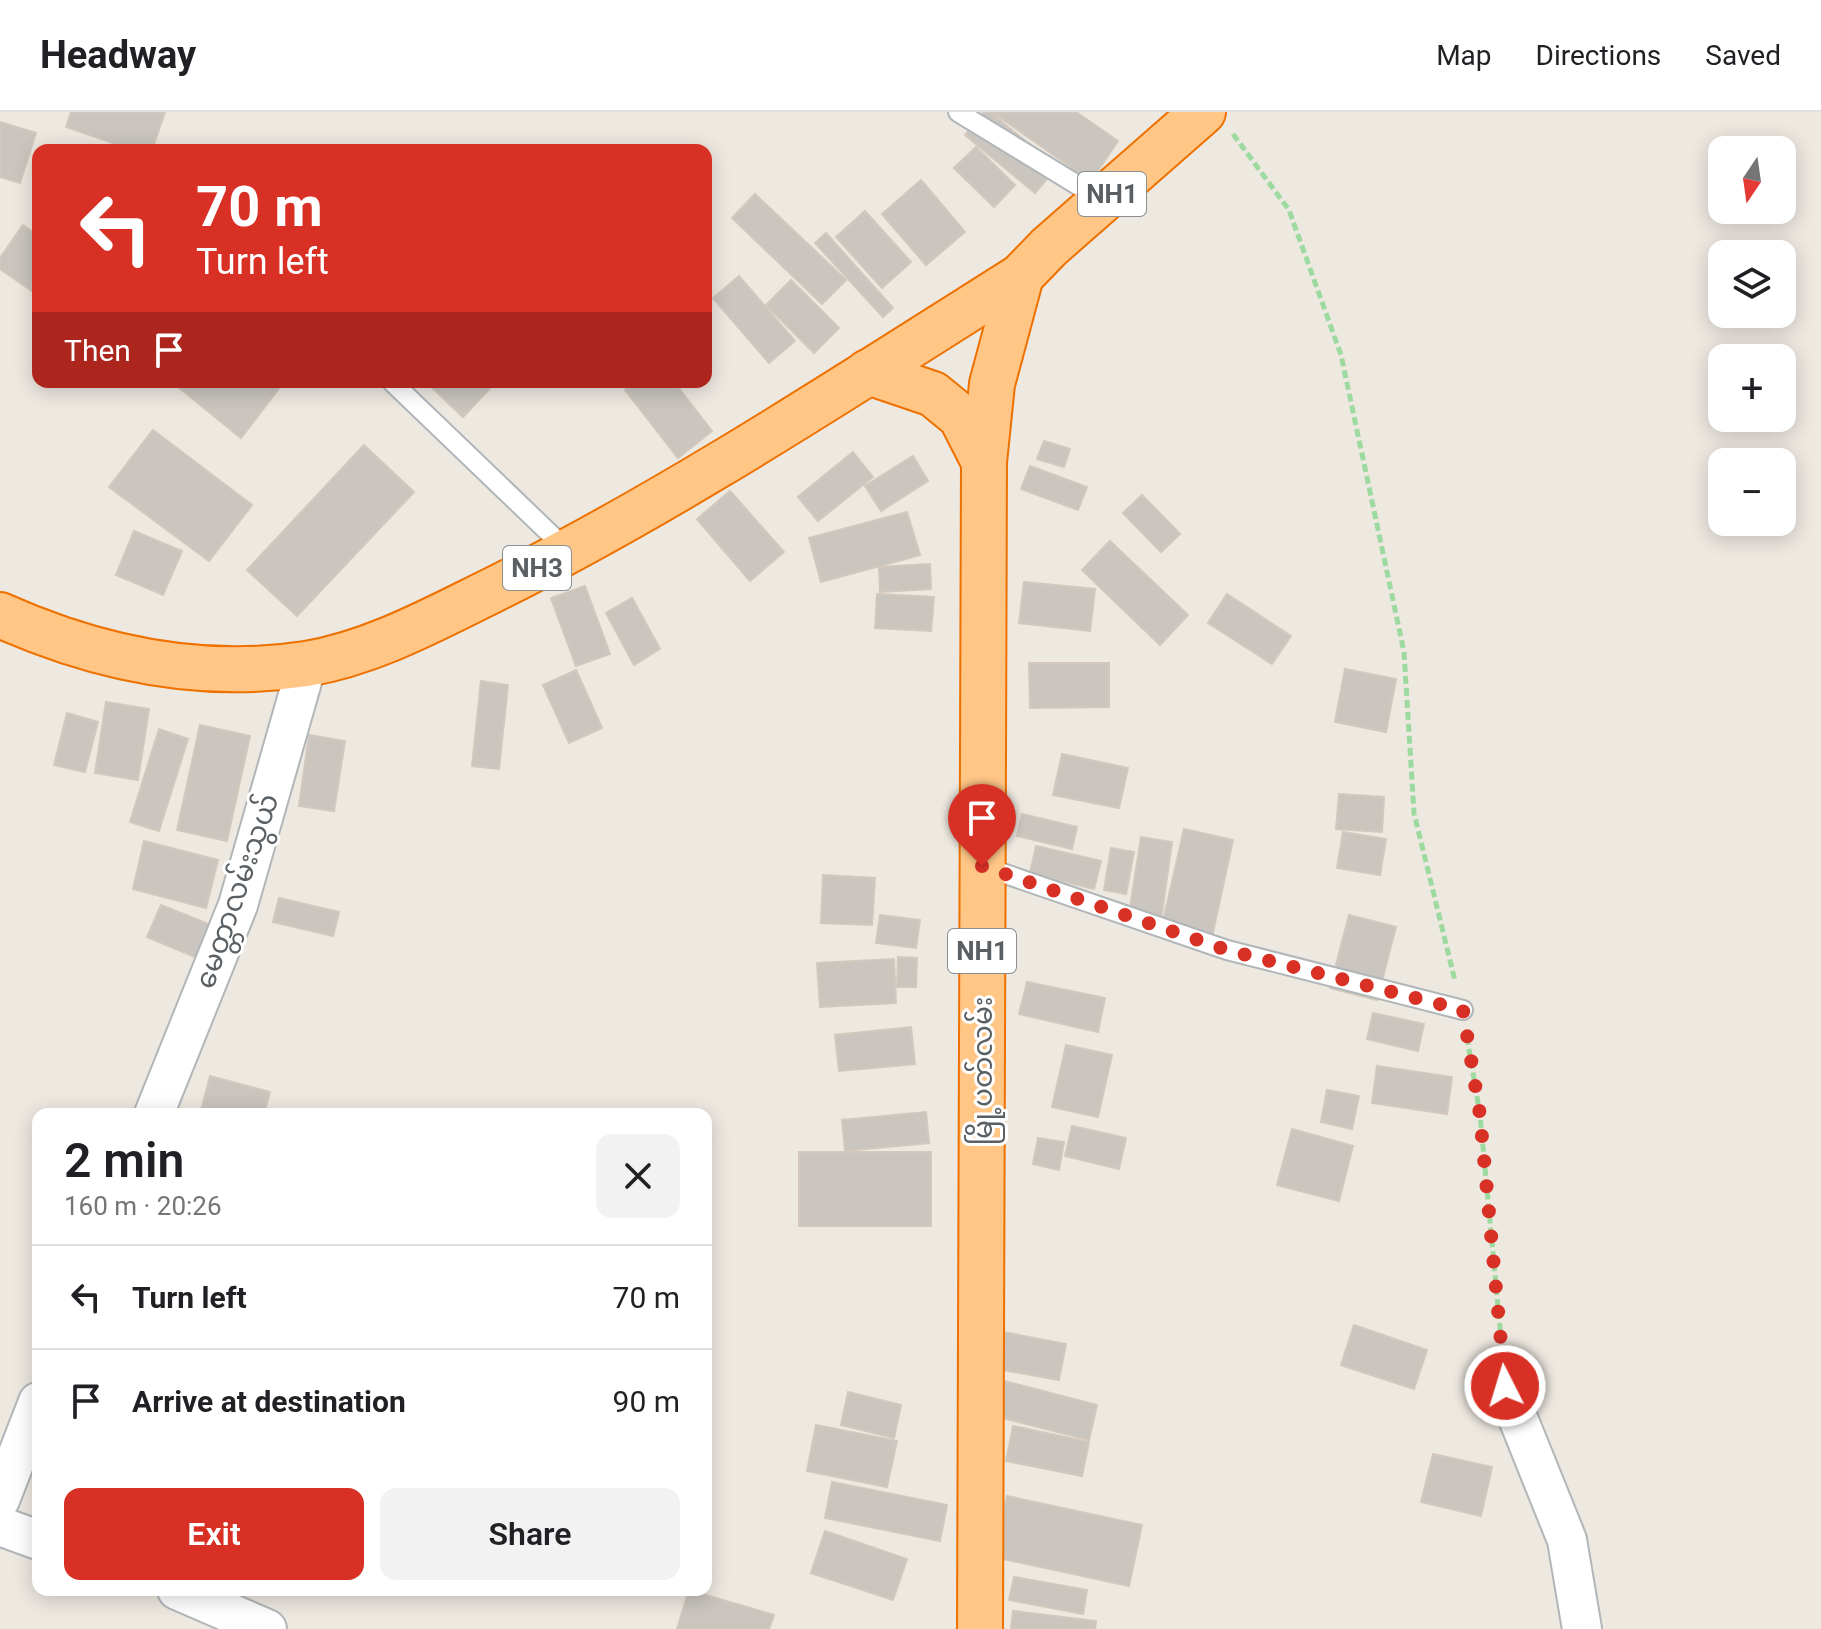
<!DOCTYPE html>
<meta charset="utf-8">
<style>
:root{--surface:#fff;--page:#f2f2f2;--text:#202124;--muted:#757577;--line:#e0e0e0;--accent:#d93025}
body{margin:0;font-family:Roboto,"Noto Sans Myanmar",sans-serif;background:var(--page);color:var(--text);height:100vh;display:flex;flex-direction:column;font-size:30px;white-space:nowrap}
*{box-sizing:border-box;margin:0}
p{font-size:26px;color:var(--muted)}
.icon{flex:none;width:44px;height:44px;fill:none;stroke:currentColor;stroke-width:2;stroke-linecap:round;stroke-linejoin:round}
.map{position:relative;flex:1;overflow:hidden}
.panel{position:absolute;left:32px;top:996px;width:680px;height:488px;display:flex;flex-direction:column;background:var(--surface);border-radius:16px;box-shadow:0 4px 20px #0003}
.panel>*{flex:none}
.hud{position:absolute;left:32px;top:32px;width:680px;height:244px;border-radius:16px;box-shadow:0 4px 20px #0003;background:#d93025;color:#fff;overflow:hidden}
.needle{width:52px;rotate:193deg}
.buttons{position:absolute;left:1708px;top:24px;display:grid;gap:16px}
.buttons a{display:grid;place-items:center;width:88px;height:88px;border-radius:16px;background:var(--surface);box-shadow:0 4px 20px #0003;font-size:40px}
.pin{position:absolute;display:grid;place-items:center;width:68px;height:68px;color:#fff;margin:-82px -34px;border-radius:50% 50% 50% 0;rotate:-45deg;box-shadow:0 0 8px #0007}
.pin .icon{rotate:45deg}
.me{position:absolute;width:88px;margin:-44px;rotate:355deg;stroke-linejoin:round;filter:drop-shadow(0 0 6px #0008)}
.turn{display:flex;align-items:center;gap:28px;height:168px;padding:0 32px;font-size:36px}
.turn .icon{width:104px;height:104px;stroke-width:2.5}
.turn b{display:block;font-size:56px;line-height:68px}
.then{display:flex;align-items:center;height:76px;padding:0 32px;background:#0003;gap:16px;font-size:30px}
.round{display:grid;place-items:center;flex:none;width:84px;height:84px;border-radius:16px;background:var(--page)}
.summary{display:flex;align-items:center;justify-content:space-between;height:136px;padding:0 32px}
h1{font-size:48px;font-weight:600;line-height:60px}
.cta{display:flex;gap:16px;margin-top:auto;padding:16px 32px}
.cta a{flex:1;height:92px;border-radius:16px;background:var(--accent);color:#fff;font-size:32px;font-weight:600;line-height:92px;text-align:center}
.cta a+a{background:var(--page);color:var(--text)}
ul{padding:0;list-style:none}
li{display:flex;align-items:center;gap:24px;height:104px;padding:0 32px;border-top:2px solid var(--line)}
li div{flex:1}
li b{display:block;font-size:30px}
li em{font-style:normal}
header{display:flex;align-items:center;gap:48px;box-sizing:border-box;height:112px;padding:0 40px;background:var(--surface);border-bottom:2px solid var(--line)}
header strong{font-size:38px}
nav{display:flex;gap:44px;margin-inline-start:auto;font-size:28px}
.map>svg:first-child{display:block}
.building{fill:#cac5bf;stroke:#d2c8be;stroke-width:2}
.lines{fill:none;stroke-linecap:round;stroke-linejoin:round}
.lane-casing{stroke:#b1b6b9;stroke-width:22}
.street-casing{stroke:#b1b6b9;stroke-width:42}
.highway-casing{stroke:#ee7100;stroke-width:48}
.path{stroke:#9ddaa0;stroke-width:5;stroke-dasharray:8 4;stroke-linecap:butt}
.lane{stroke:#fff;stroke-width:18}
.street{stroke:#fff;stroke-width:38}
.highway{stroke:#ffc686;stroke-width:44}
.route{stroke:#d93025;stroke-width:14;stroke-dasharray:0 25.2}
.labels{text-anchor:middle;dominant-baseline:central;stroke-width:6;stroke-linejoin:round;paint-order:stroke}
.shield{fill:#fff;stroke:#8b8f92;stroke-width:2}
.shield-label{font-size:26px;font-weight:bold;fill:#595f63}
.street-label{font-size:28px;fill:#595f63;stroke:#fff}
</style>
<header>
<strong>Headway</strong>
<nav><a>Map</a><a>Directions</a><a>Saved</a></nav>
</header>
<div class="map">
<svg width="1821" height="1517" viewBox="0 0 1821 1517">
<rect width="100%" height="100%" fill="#ede8e0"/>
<g class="building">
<path d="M71 0H165L152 38H133L66 15Z"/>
<path d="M984 0H990L1057 55 1035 81 965 23Z"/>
<path d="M992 0H1076L1118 29 1091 69Z"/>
<path d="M0 10 36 21 20 71 0 65Z"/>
<path d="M976 35 1015 73 994 95 954 56Z"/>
<path d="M921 68 965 120 926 153 882 102Z"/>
<path d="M755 82 846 168 822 192 732 106Z"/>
<path d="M865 99 911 150 882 176 836 125Z"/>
<path d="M23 113 38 124V183L0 157V146Z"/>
<path d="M826 121 893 196 883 205 815 131Z"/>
<path d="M739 164 795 229 769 251 713 186Z"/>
<path d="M791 168 839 216 814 241 766 193Z"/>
<path d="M172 270H284L241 326Z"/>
<path d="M426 270H496L463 305Z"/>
<path d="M635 270H674L712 319 678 346 625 278Z"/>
<path d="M153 318 252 393 209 449 109 375Z"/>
<path d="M1044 329 1070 337 1064 355 1037 347Z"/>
<path d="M364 333 414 380 297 504 247 458Z"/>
<path d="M853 340 873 365 818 409 798 385Z"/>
<path d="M913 344 928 369 881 399 865 374Z"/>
<path d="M1030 354 1087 375 1078 398 1021 377Z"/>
<path d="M730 379 784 440 750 469 697 407Z"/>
<path d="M1142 383 1180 422 1161 440 1123 401Z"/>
<path d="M907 400 920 443 821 470 809 426Z"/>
<path d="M134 419 182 439 163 483 116 463Z"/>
<path d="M1110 429 1188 503 1160 533 1082 458Z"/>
<path d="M930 452 931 477 880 480 879 455Z"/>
<path d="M1024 470 1095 477 1090 519 1019 511Z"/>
<path d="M585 474 610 542 576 554 551 486Z"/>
<path d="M877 482 934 485 931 519 875 516Z"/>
<path d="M1227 482 1291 524 1272 552 1208 511Z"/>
<path d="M632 486 660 537 634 553 606 501Z"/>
<path d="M1029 551H1109V595L1030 596Z"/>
<path d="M1345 557 1396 567 1386 620 1335 610Z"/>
<path d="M576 558 602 616 569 631 543 573Z"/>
<path d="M481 569 508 573 499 657 472 654Z"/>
<path d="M106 590 149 597 138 668 95 661Z"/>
<path d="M67 601 98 610 85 660 54 653Z"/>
<path d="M200 613 250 624 227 729 177 718Z"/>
<path d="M159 617 188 627 159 719 130 710Z"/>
<path d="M309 623 345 629 334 699 299 694Z"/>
<path d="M1062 642 1128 656 1119 696 1053 683Z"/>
<path d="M1339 682 1384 685 1382 720 1336 717Z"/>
<path d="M1022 702 1077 715 1072 737 1017 724Z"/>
<path d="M1184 717 1233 728 1212 825 1162 814Z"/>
<path d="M1343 720 1386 727 1380 763 1337 756Z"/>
<path d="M1141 725 1172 730 1161 808 1129 803Z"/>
<path d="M144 729 218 748 206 796 133 777Z"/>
<path d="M1036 734 1101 749 1094 777 1030 761Z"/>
<path d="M1111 736 1134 740 1126 782 1104 778Z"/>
<path d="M823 763 875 766 872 813 821 811Z"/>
<path d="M279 786 339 800 333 824 273 810Z"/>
<path d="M161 793 211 813 197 846 147 825Z"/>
<path d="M880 803 920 808 916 836 876 831Z"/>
<path d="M1349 803 1396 815 1377 888 1330 876Z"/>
<path d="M898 845 917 846 916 875H897Z"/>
<path d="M894 847 896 891 820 895 817 851Z"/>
<path d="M1027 870 1105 886 1098 920 1019 902Z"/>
<path d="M1373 901 1424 912 1418 939 1367 927Z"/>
<path d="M911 915 915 952 839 959 835 923Z"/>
<path d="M1066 933 1112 943 1098 1005 1052 995Z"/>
<path d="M1377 954 1452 965 1447 1002 1372 991Z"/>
<path d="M210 964 270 980 264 1002H200Z"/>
<path d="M1327 978 1359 984 1352 1017 1321 1010Z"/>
<path d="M926 1000 929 1031 845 1039 842 1008Z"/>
<path d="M1072 1014 1126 1026 1119 1057 1065 1044Z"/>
<path d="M1292 1017 1353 1034 1339 1089 1277 1073Z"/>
<path d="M1038 1026 1064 1030 1059 1058 1033 1052Z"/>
<rect x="799" y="1040" width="132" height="74"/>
<path d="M1354 1213 1427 1238 1414 1277 1341 1253Z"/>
<path d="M993 1218 1066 1232 1059 1268 986 1255Z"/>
<path d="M1000 1268 1097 1293 1089 1328 991 1303Z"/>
<path d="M848 1280 901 1293 894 1326 841 1313Z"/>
<path d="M816 1313 897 1329 887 1375 807 1359Z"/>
<path d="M1013 1314 1089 1330 1082 1364 1006 1349Z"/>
<path d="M1433 1342 1492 1355 1481 1404 1421 1390Z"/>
<path d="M832 1370 947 1393 940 1429 825 1406Z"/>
<path d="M1007 1384 1142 1413 1129 1474 994 1445Z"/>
<path d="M825 1419 907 1447 893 1488 811 1461Z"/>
<path d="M1014 1465 1087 1478 1083 1502 1009 1488Z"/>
<path d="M689 1478 774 1503 769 1517H677Z"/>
<path d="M1013 1499 1096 1509 1095 1517H1011Z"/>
</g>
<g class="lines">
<g class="lane-casing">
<g id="lane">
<path d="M958 0 1102 88"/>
<path d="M392 270 567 438"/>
<path d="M982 754 1227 838 1463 898"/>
</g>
</g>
<g class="street-casing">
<g id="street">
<path d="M154 1002 238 793 307 552"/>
<path d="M1505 1274 1567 1428 1582 1517"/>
<path d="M0 1388 38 1290"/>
<path d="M0 1414 38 1428"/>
<path d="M177 1478 267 1517"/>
</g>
</g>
<g class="highway-casing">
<g id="highway">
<path d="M868 260 933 282 961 305 984 350"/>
<path d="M0 503C96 546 201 568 306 552 372 541 432 508 491 479 674 388 848 273 1021 164L1049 135 1203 0"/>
<path d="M980 1517 984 350 992 272 1021 164"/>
</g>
</g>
<g class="path">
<path d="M1233 22 1289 98 1341 243 1404 540 1414 701 1455 869"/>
<path d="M1467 925 1480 1003 1502 1237"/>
</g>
<use href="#lane" class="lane"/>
<use href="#street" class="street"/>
<use href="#highway" class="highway"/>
</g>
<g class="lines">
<path class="route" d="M982 754 1227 838 1463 898 1480 1003 1505 1274"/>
</g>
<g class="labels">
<g class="shield">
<rect x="1078" y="60" width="68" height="44" rx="6"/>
<rect x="503" y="434" width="68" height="44" rx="6"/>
<rect x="948" y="817" width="68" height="44" rx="6"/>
</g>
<g class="shield-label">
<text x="1112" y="82">NH1</text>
<text x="537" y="456">NH3</text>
<text x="982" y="839">NH1</text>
</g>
<g class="street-label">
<text transform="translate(237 779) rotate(-71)">မေတ္တာလမ်းသွယ်</text>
<text transform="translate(982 959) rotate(-90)">မြို့ပတ်လမ်း</text>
</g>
</g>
</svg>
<div class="buttons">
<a><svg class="needle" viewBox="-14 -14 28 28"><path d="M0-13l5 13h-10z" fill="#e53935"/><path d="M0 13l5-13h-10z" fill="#757577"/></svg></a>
<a><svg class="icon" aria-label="layers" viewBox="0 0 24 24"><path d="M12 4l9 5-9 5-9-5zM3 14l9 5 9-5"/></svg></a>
<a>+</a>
<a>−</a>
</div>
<div class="pin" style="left:982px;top:754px;background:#d93025"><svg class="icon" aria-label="arrive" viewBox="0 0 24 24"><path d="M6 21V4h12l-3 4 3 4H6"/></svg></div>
<svg class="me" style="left:1505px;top:1274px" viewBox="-20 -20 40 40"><circle r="17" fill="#d93025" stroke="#fff" stroke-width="3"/><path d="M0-11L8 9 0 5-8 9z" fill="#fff"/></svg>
<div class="hud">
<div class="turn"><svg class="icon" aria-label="left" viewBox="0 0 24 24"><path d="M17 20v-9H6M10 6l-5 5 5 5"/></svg><div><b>70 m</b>Turn left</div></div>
<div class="then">Then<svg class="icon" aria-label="arrive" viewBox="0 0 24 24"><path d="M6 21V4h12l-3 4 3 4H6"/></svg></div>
</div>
<section class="panel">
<div class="summary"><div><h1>2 min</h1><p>160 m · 20:26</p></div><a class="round"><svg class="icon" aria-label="close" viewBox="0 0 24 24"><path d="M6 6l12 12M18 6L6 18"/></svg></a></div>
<ul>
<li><svg class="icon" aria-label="left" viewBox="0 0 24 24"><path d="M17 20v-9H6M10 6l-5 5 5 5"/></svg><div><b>Turn left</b></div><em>70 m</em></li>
<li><svg class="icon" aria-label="arrive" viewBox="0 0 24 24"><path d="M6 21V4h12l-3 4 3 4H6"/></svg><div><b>Arrive at destination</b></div><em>90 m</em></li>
</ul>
<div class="cta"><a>Exit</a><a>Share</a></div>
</section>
</div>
